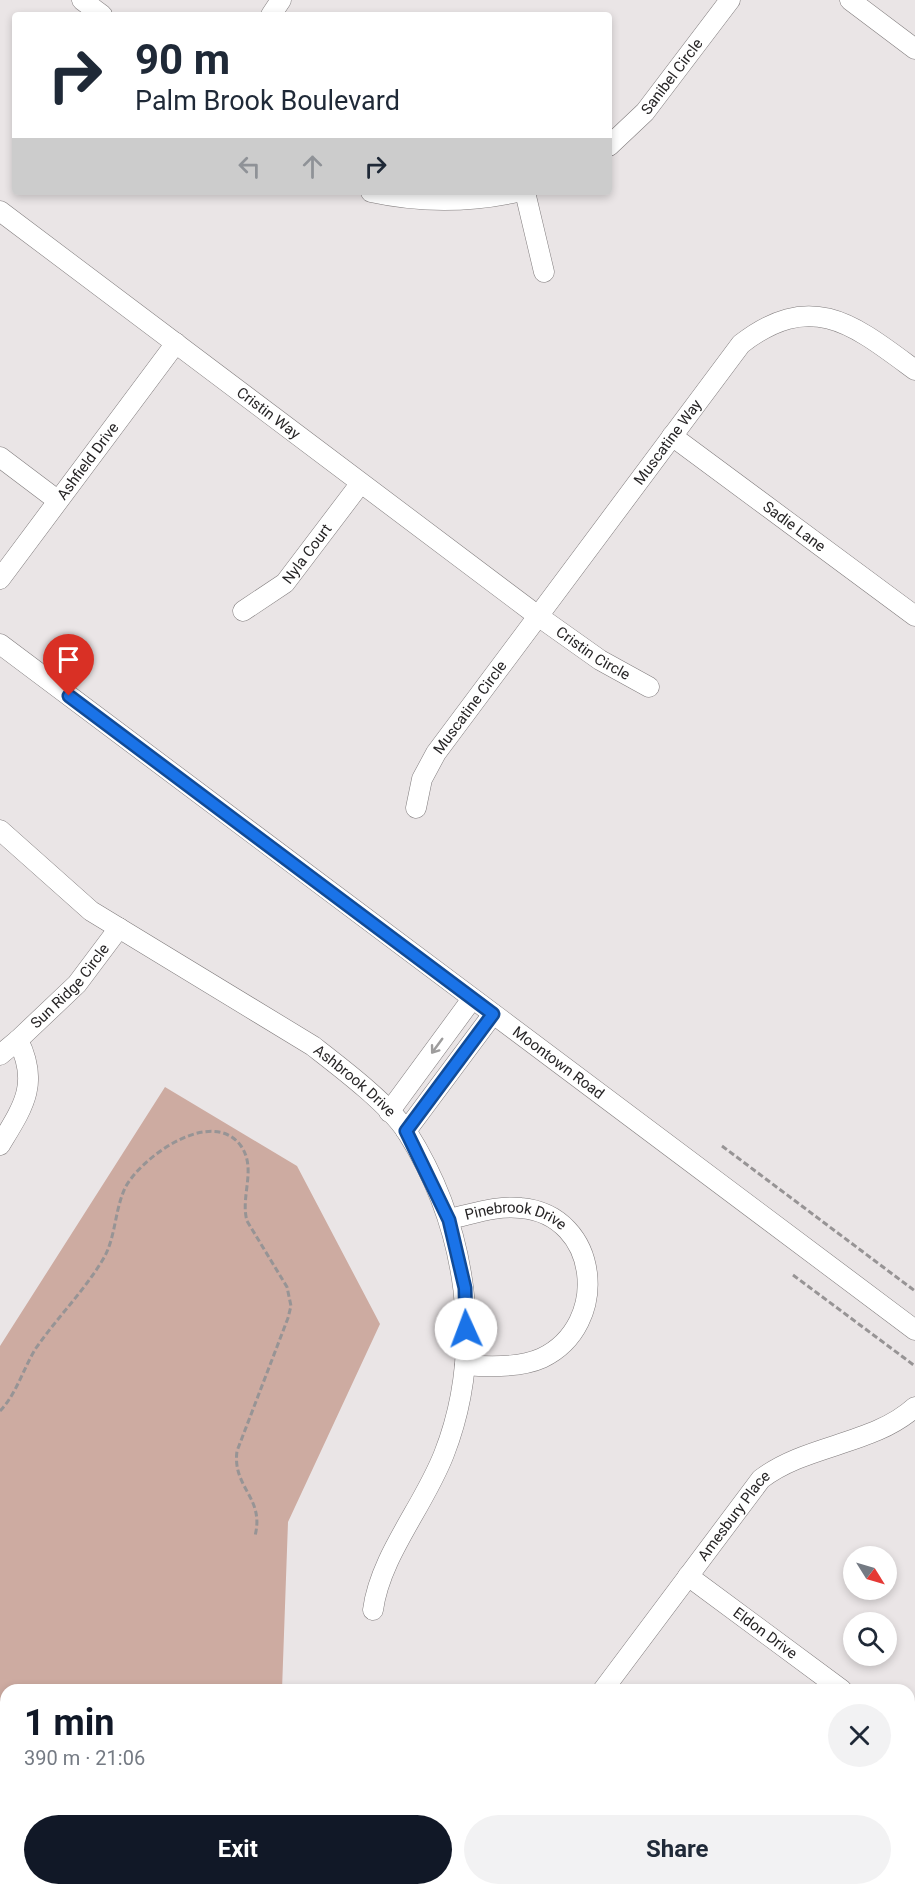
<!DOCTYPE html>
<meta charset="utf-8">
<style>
:root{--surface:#fff;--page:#f2f2f3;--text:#1f2937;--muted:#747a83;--accent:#111827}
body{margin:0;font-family:Roboto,sans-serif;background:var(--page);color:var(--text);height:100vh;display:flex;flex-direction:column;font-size:22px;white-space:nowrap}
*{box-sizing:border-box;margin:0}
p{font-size:20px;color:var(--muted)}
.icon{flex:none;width:33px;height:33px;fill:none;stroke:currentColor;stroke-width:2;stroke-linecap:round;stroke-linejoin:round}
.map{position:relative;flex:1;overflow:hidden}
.side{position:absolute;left:0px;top:1684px;width:915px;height:212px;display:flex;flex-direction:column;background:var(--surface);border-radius:18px 18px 0 0;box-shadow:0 3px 9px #0003}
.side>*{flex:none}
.banner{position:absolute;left:12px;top:12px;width:600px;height:183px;border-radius:6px;box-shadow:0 3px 9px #0003;background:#fff;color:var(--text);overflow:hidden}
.needle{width:39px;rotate:127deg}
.buttons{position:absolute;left:843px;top:1546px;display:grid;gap:12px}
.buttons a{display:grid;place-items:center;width:54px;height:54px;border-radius:50%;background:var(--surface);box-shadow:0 3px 9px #0003;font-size:30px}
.pin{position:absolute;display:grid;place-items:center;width:51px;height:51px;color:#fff;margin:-62px -26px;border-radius:50% 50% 50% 0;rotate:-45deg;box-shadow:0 0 6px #0007}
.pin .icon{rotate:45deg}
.me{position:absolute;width:66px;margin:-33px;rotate:358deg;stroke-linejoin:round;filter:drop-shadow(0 0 4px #0008)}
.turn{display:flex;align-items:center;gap:21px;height:126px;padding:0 24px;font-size:27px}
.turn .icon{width:78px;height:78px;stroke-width:2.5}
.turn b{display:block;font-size:42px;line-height:51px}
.lanes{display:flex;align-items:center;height:57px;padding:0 24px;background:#0003;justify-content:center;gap:30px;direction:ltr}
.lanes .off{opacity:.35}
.round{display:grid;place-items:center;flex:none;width:63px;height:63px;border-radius:32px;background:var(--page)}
.headline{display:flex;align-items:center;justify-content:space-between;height:102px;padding:0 24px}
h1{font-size:36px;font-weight:700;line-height:45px;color:var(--accent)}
.cta{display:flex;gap:12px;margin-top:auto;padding:12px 24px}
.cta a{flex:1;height:69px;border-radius:36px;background:var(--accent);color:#fff;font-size:24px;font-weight:700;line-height:69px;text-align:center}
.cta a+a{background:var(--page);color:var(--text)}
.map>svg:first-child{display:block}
.green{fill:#cdaba1}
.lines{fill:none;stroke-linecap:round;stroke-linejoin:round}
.minor-casing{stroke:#807c7d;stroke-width:21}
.path{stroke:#979495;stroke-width:3;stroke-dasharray:6 3;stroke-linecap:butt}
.minor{stroke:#fff;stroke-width:20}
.oneway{stroke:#9e9d9d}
.route-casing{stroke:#114b97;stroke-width:15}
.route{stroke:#1a73e8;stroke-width:10}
.labels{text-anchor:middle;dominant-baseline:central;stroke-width:6;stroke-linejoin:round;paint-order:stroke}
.street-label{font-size:15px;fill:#272526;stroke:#f7f2f4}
</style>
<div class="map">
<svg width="915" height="1895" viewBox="0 0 915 1895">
<rect width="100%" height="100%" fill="#eae5e6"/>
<path class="green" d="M165 1087 297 1166 380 1324 288 1522 282 1690H6V1890H272L271 1895H0V1346Z"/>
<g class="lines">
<g class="minor-casing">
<g id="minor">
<path d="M82 0 102 15"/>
<path d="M850 0 915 49"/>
<path d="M271 15 281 0"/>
<path id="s1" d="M609 146 645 112 730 0"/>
<path d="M371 192C421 203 467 203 517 192"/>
<path d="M525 192 544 272"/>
<path id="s2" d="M0 211 538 616 600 660 649 687"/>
<path id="s3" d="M672 436 915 616"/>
<path d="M0 457 57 500"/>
<path id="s4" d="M0 579 176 343"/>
<path id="s5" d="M243 611 285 583 360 484"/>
<path id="s6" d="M0 644 915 1330"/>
<path id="s7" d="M416 808 422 779 436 753 741 344C812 289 854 325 915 370"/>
<path id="s8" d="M0 830 91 911 313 1046C340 1067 389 1104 407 1132 467 1227 485 1349 444 1454 424 1506 380 1556 373 1610"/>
<path id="s9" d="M18 1040 77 984 119 928"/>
<path d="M0 1055 18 1040C40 1084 23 1107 0 1145"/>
<path d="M389 1112 472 999"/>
<path d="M406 1131 493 1014"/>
<path id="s10" d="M449 1219C473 1214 497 1205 521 1208 600 1215 611 1325 542 1358 520 1368 489 1367 465 1365"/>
<path id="s11" d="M688 1576 842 1690"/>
<path id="s12" d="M603 1690 761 1479C807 1444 873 1445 915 1407"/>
<path d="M909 1742 915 1750"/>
<path d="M909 1831 915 1822"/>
<path d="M460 1895 461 1890"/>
<path d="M862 1895 865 1890"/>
</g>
</g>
<g class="path">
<path d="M722 1146 915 1291"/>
<path d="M793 1275 915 1366"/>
<path d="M0 1411C17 1393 23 1369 36 1348 57 1318 83 1292 102 1261 116 1239 114 1212 125 1188 141 1157 212 1106 241 1146 257 1169 240 1196 247 1221L287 1287 291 1306 288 1318 237 1451C232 1488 265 1497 255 1536"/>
</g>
<use href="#minor" class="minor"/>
</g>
<defs><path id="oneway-shaft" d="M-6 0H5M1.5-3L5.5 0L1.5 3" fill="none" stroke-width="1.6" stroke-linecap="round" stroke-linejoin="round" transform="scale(1.5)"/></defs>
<use class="oneway" href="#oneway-shaft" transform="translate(437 1046) rotate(126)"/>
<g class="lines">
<g class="route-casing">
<path id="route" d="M69 696 493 1014 406 1131 449 1220 465 1288 466 1329"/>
</g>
<use href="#route" class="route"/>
</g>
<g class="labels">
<g class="street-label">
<text stroke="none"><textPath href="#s1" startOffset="94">Sanibel Circle</textPath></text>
<text stroke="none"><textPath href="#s2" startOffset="336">Cristin Way</textPath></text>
<text stroke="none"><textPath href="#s7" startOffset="447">Muscatine Way</textPath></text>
<text stroke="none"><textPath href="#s4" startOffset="147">Ashfield Drive</textPath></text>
<text stroke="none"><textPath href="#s3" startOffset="152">Sadie Lane</textPath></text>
<text stroke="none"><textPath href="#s5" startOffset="87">Nyla Court</textPath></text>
<text stroke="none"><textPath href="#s2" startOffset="740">Cristin Circle</textPath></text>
<text stroke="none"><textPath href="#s7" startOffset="116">Muscatine Circle</textPath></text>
<text stroke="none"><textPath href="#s9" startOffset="75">Sun Ridge Circle</textPath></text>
<text stroke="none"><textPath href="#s6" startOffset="698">Moontown Road</textPath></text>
<text stroke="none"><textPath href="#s8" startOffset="436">Ashbrook Drive</textPath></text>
<text stroke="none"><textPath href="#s10" startOffset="69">Pinebrook Drive</textPath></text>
<text stroke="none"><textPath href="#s12" startOffset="218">Amesbury Place</textPath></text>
<text stroke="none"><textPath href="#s11" startOffset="96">Eldon Drive</textPath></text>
</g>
</g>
</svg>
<div class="buttons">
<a><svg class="needle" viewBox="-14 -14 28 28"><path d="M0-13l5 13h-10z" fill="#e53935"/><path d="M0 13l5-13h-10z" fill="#747a83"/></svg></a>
<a><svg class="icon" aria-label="search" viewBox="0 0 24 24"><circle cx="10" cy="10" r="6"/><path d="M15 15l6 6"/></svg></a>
</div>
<div class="pin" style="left:69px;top:696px;background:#d93025"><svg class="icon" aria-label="arrive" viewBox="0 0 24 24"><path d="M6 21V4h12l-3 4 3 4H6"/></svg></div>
<svg class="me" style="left:466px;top:1329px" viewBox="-20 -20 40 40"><circle r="19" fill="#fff"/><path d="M0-13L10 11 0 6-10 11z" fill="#1a73e8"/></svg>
<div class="banner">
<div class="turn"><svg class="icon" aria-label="right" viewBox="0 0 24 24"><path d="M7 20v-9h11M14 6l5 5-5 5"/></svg><div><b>90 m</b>Palm Brook Boulevard</div></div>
<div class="lanes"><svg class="icon off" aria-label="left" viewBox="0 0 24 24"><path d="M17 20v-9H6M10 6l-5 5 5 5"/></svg><svg class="icon off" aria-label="ahead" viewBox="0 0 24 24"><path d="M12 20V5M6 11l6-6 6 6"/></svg><svg class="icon" aria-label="right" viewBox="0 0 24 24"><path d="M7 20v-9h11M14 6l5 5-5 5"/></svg></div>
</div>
<section class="side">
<div class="headline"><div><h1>1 min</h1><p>390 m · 21:06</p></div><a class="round"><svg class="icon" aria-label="close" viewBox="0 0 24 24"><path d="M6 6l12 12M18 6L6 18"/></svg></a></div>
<div class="cta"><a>Exit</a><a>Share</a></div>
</section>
</div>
